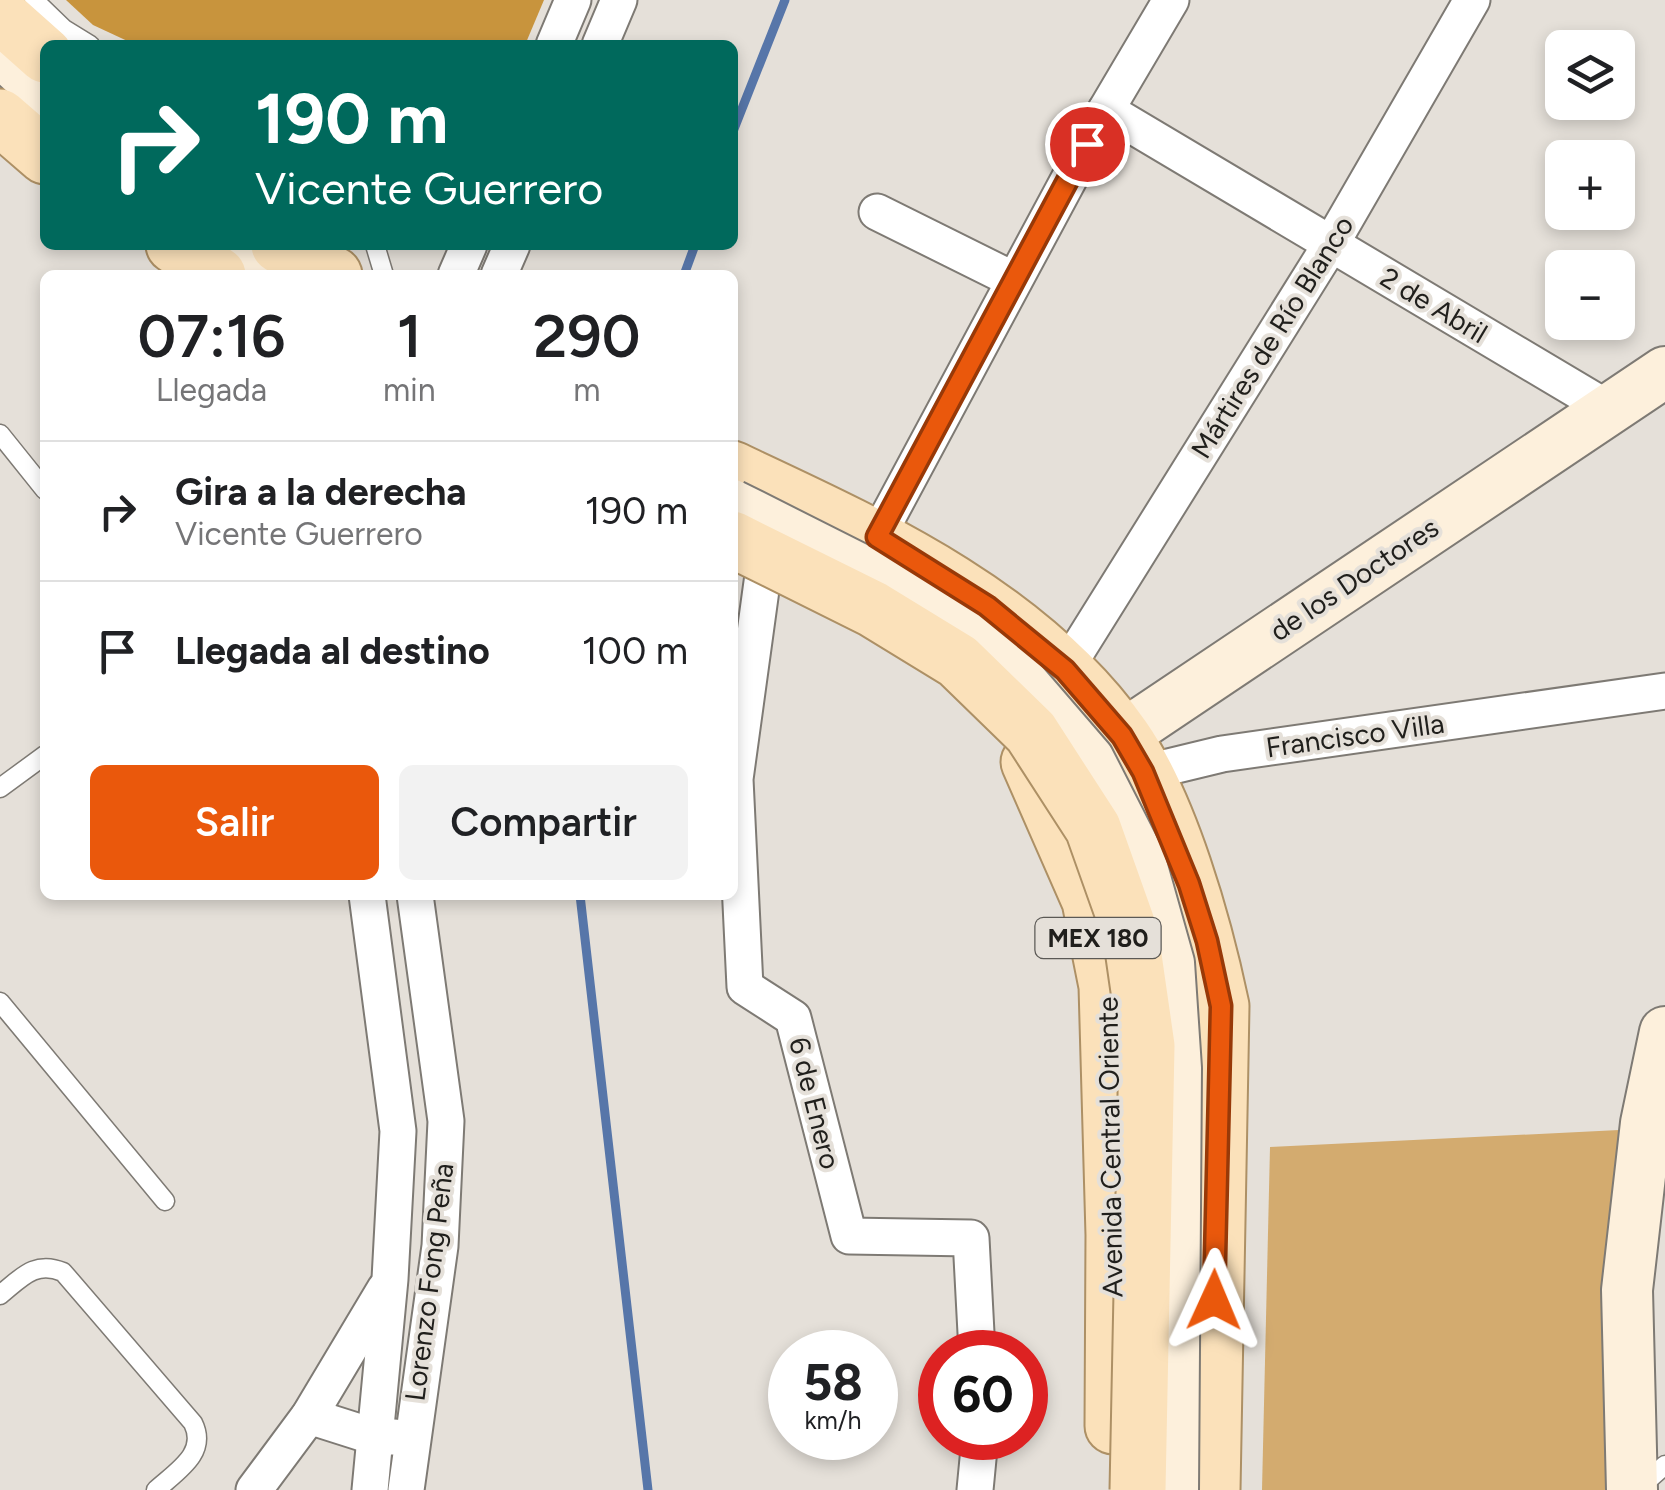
<!DOCTYPE html>
<html lang="es">
<meta charset="utf-8">
<style>
:root{--surface:#fff;--page:#f2f2f2;--text:#202124;--muted:#757577;--line:#e0e0e0;--accent:#ea580c}
body{margin:0;font-family:Figtree,sans-serif;background:var(--page);color:var(--text);height:100vh;display:flex;flex-direction:column;font-size:38px;white-space:nowrap}
*{box-sizing:border-box;margin:0}
p{font-size:32px;color:var(--muted)}
.icon{flex:none;width:55px;height:55px;fill:none;stroke:currentColor;stroke-width:2;stroke-linecap:round;stroke-linejoin:round}
.map{position:relative;flex:1;overflow:hidden}
.sheet{position:absolute;left:40px;top:270px;width:698px;height:630px;display:flex;flex-direction:column;background:var(--surface);border-radius:15px;box-shadow:0 5px 15px #0003}
.sheet>*{flex:none}
.hud{position:absolute;left:40px;top:40px;width:698px;height:210px;border-radius:15px;box-shadow:0 5px 15px #0003;background:#00695c;color:#fff;overflow:hidden}
.tools{position:absolute;left:1545px;top:30px;display:grid;gap:20px}
.tools a{display:grid;place-items:center;width:90px;height:90px;border-radius:15px;background:var(--surface);box-shadow:0 5px 15px #0003;font-size:50px}
.speed{position:absolute;left:768px;top:1330px;display:flex;gap:20px;font-size:50px;font-weight:700;text-align:center}
.speed>*{display:grid;place-content:center;width:130px;height:130px;border-radius:50%;background:var(--surface);box-shadow:0 5px 15px #0003;line-height:1}
.speed small{font-size:25px;font-weight:400}
.speed .limit{border:15px solid #d22;background:#fff;color:#111}
.pin{position:absolute;display:grid;place-items:center;width:85px;height:85px;color:#fff;margin:-42px;border:5px solid #fff;border-radius:50%;box-shadow:0 2px 10px #0007}
.me{position:absolute;width:110px;margin:-55px;rotate:1deg;stroke-linejoin:round;filter:drop-shadow(0 0 8px #0008)}
.turn{display:flex;align-items:center;gap:35px;height:210px;padding:0 50px;font-size:45px}
.turn .icon{width:130px;height:130px;stroke-width:2.5}
.turn b{display:block;font-size:70px;line-height:85px}
.eta{display:flex;justify-content:space-evenly;align-items:center;height:170px;text-align:center}
.eta b{font-size:60px;font-weight:600;line-height:70px}
.action{display:flex;gap:20px;margin-top:auto;padding:20px 50px}
.action a{flex:1;height:115px;border-radius:15px;background:var(--accent);color:#fff;font-size:40px;font-weight:600;line-height:115px;text-align:center}
.action a+a{background:var(--page);color:var(--text)}
ul{padding:0;list-style:none}
li{display:flex;align-items:center;gap:30px;height:140px;padding:0 50px;border-top:2px solid var(--line)}
li div{flex:1}
li b{display:block;font-size:38px}
li em{font-style:normal}
.map>svg:first-child{display:block}
.green{fill:#d3ab6f}
.forest{fill:#c8943d}
.lines{fill:none;stroke-linecap:round;stroke-linejoin:round}
.stream{stroke:#5776a9;stroke-width:9}
.lane-casing{stroke:#7e7a74;stroke-width:21}
.street-casing{stroke:#7e7a74;stroke-width:39}
.secondary-casing{stroke:#7e7a74;stroke-width:54}
.primary-casing{stroke:#ad9065;stroke-width:59}
.lane{stroke:#fff;stroke-width:18}
.street{stroke:#fff;stroke-width:35}
.secondary{stroke:#fdf0dc;stroke-width:50}
.primary{stroke:#fbe1ba;stroke-width:55}
.secondary-bridge-casing{stroke:#7e7a74;stroke-width:54;stroke-linecap:butt}
.primary-bridge-casing{stroke:#ad9065;stroke-width:59;stroke-linecap:butt}
.secondary-bridge{stroke:#fdf0dc;stroke-width:50}
.primary-bridge{stroke:#fbe1ba;stroke-width:55}
.route-casing{stroke:#983908;stroke-width:25}
.route{stroke:#ea580c;stroke-width:18}
.labels{text-anchor:middle;dominant-baseline:central;stroke-width:8;stroke-linejoin:round;paint-order:stroke}
.shield{fill:#e5e0d9;stroke:#5b5955;stroke-width:2.5}
.shield-label{font-size:25px;font-weight:bold;fill:#201f1c}
.street-label{font-size:28px;fill:#201f1c;stroke:#e5e0d9}
</style>
<div class="map">
<svg width="1665" height="1490" viewBox="0 0 1665 1490">
<rect width="100%" height="100%" fill="#e5e0d9"/>
<path class="green" d="M1619 1130 1605 1490H1262L1270 1147Z"/>
<path class="forest" d="M66 0H544L525 45H136L93 25Z"/>
<g class="lines">
<g class="stream">
<path d="M732 134 785 0"/>
<path d="M684 275 695 245"/>
<path d="M580 895 648 1490"/>
</g>
<g class="lane-casing">
<g id="lane">
<path d="M34 0 64 29 90 45"/>
<path d="M375 245 384 275"/>
<path d="M0 434 45 490"/>
<path d="M0 788 45 755"/>
<path d="M0 1002 165 1201"/>
<path d="M0 1295C21 1278 35 1260 63 1272L193 1423C208 1453 177 1471 156 1490"/>
<path d="M1639 1488 1665 1465"/>
</g>
</g>
<g class="street-casing">
<g id="street">
<path d="M554 45 573 0"/>
<path d="M600 45 619 0"/>
<path d="M1106 110 1607 408"/>
<path d="M877 212 1014 280"/>
<path d="M456 275 469 245"/>
<path d="M499 275 512 245"/>
<path d="M877 537 1106 110 1171 0"/>
<path d="M763 575 735 779 745 987 793 1018 849 1236 971 1238 977 1352"/>
<path d="M1065 670 1331 244 1472 0"/>
<path d="M1127 777 1222 754 1665 691"/>
<path d="M367 895 398 1131 390 1279 370 1490"/>
<path d="M309 1416 375 1437H394"/>
<path d="M254 1490 309 1416 385 1289"/>
<path d="M406 1490 440 1246 446 1121 415 895"/>
<path d="M975 1490 980 1438"/>
</g>
</g>
<g class="secondary-casing">
<g id="secondary">
<path d="M0 51 45 92"/>
<path d="M226 245 274 275"/>
<path d="M1083 750 1122 736 1665 372"/>
<path d="M1632 1490 1627 1290 1646 1123 1665 1032"/>
</g>
</g>
<g class="primary-casing">
<g id="primary">
<path d="M0 15 45 55"/>
<path d="M0 117 45 156"/>
<path d="M174 245 218 275"/>
<path d="M279 245 334 275"/>
<path d="M732 469C873 535 1030 605 1123 737 1170 804 1204 925 1221 1006L1212 1490"/>
<path d="M1029 762 1090 901 1107 986 1114 1235 1113 1426"/>
</g>
</g>
<use href="#lane" class="lane"/>
<use href="#street" class="street"/>
<use href="#secondary" class="secondary"/>
<use href="#primary" class="primary"/>
<g class="secondary-bridge-casing">
<path id="secondary-bridge" d="M732 505 909 594 1008 666 1089 760 1140 860 1169 963 1176 1068 1173 1490"/>
</g>
<g class="primary-bridge-casing">
<path id="primary-bridge" d="M732 539 873 609 958 661 1031 732 1093 828 1131 935 1147 1046 1138 1490"/>
</g>
<use href="#secondary-bridge" class="secondary-bridge"/>
<use href="#primary-bridge" class="primary-bridge"/>
</g>
<g class="lines">
<g class="route-casing">
<path id="route" d="M1087 144 877 537 987 606 1065 670 1122 736 1143 772 1189 884 1207 941 1221 1006 1214 1300"/>
</g>
<use href="#route" class="route"/>
</g>
<g class="labels">
<rect class="shield" x="1035.5" y="918" width="125" height="40" rx="8"/>
<g class="shield-label">
<text x="1098" y="938">MEX 180</text>
</g>
<g class="street-label">
<text transform="translate(1434 305) rotate(31)">2 de Abril</text>
<text transform="translate(1272 337) rotate(-58)">Mártires de Río Blanco</text>
<text transform="translate(1354 579) rotate(-34)">de los Doctores</text>
<text transform="translate(1355 735) rotate(-8)">Francisco Villa</text>
<text transform="translate(815 1103) rotate(76)">6 de Enero</text>
<text transform="translate(1110 1147) rotate(-91)">Avenida Central Oriente</text>
<text transform="translate(429 1282) rotate(-83)">Lorenzo Fong Peña</text>
</g>
</g>
</svg>
<div class="tools">
<a><svg class="icon" aria-label="layers" viewBox="0 0 24 24"><path d="M12 4l9 5-9 5-9-5zM3 14l9 5 9-5"/></svg></a>
<a>+</a>
<a>−</a>
</div>
<div class="speed"><div>58<small>km/h</small></div><div class="limit">60</div></div>
<div class="pin" style="left:1087px;top:144px;background:#d93025"><svg class="icon" aria-label="arrive" viewBox="0 0 24 24"><path d="M6 21V4h12l-3 4 3 4H6"/></svg></div>
<svg class="me" style="left:1214px;top:1300px" viewBox="-20 -20 40 40"><path d="M0-17L14 15 0 8-14 15z" fill="#ea580c" stroke="#fff" stroke-width="4"/></svg>
<div class="hud">
<div class="turn"><svg class="icon" aria-label="right" viewBox="0 0 24 24"><path d="M7 20v-9h11M14 6l5 5-5 5"/></svg><div><b>190 m</b>Vicente Guerrero</div></div>
</div>
<section class="sheet">
<div class="eta">
<div><b>07:16</b><p>Llegada</p></div>
<div><b>1</b><p>min</p></div>
<div><b>290</b><p>m</p></div>
</div>
<ul>
<li><svg class="icon" aria-label="right" viewBox="0 0 24 24"><path d="M7 20v-9h11M14 6l5 5-5 5"/></svg><div><b>Gira a la derecha</b><p>Vicente Guerrero</p></div><em>190 m</em></li>
<li><svg class="icon" aria-label="arrive" viewBox="0 0 24 24"><path d="M6 21V4h12l-3 4 3 4H6"/></svg><div><b>Llegada al destino</b></div><em>100 m</em></li>
</ul>
<div class="action"><a>Salir</a><a>Compartir</a></div>
</section>
</div>
